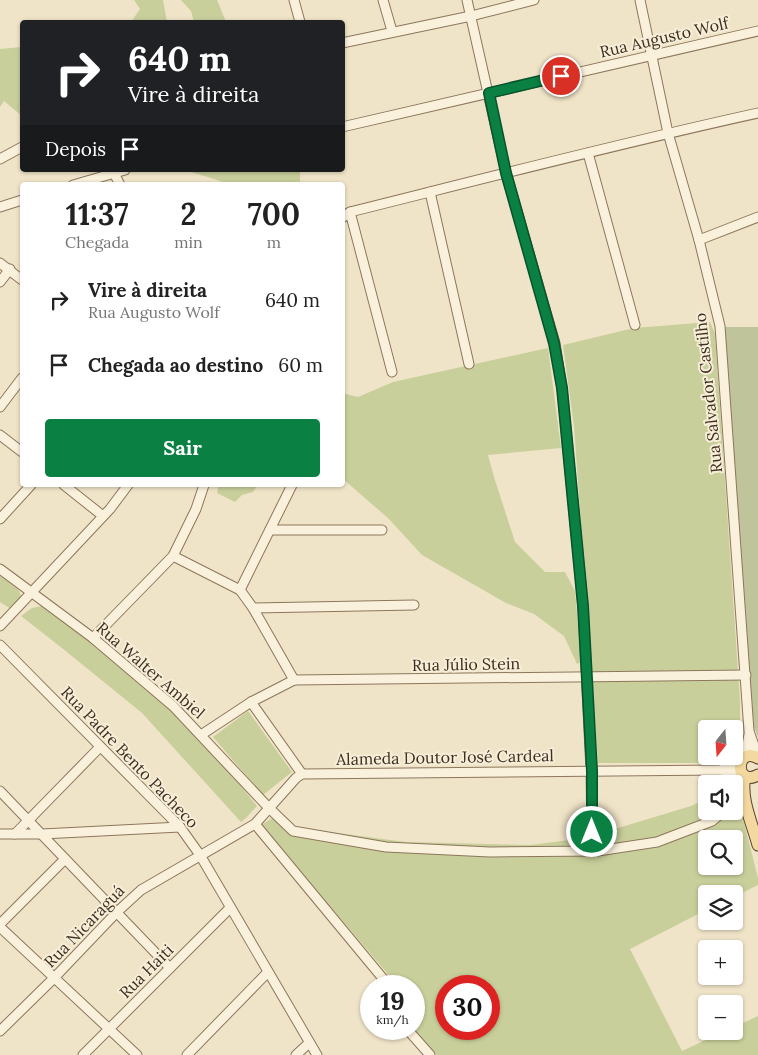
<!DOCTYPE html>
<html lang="pt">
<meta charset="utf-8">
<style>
:root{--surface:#fff;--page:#f6f6f6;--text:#222;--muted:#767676;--accent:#0b8043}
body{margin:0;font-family:Lora,serif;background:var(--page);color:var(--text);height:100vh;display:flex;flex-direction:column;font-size:19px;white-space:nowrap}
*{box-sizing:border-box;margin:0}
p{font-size:16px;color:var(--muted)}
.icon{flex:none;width:28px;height:28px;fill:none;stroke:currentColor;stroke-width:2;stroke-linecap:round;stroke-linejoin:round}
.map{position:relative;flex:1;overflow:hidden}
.drawer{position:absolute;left:20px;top:182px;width:325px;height:305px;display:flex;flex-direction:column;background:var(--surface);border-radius:5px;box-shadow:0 1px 4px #0004}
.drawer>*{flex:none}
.top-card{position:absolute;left:20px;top:20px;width:325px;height:152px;border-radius:5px;box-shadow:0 1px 4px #0004;background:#202124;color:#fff;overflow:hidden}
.needle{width:32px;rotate:197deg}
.controls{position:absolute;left:698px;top:720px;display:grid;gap:10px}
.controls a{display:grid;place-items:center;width:45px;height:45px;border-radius:5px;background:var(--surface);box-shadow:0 1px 4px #0004;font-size:25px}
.speed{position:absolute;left:360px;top:975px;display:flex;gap:10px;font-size:25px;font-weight:700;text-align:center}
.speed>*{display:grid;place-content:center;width:65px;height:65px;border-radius:50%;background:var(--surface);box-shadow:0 1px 4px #0004;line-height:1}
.speed small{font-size:12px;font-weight:400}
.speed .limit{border:8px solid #d22;background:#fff;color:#111}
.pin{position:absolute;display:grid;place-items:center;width:42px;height:42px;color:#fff;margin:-21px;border:2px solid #fff;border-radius:50%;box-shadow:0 1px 5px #0007}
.me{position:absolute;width:55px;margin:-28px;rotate:0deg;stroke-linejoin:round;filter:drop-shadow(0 0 4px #0008)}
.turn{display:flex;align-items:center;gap:18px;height:105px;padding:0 25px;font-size:22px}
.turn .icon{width:65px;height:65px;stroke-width:2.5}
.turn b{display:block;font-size:35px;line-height:42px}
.then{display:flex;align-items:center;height:48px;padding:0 25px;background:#0003;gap:10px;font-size:19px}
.eta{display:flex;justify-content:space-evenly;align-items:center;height:85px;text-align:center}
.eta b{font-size:30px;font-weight:700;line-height:35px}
.primary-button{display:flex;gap:10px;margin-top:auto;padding:10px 25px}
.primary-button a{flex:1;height:58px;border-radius:5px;background:var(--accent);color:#fff;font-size:20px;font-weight:700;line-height:58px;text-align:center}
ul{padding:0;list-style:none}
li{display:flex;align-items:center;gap:15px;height:65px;padding:0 25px}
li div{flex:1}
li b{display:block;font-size:19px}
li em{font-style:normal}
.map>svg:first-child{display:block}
.green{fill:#c9cf9b;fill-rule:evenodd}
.cemetery{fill:#bfc49a}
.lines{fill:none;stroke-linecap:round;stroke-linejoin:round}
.minor-casing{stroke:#8d765c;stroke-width:11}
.major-casing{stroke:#5b4430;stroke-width:13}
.minor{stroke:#faf1dc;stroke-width:9}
.major{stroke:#f3d9a0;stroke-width:11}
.route-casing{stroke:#07532c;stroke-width:12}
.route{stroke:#0b8043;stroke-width:9}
.labels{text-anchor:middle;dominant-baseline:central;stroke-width:4;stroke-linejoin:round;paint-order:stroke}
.street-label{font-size:16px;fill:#3d2e20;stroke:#f7eed8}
</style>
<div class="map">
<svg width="758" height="1055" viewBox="0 0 758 1055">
<rect width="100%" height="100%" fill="#f0e4c8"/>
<g class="green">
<path d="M134 0H163L167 22H131L140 9Z"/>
<path d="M181 0H217L226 22H194L191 11Z"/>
<path d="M22 47V116L4 101 0 107V49Z"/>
<path d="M185 170H300V185H233Z"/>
<path d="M710 322 715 334 740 700V749L734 753V729H706V756H730L721 763H598L574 426 563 345 634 328Z"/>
<path d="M548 348 561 448 488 455 494 477 515 542 545 572H565L575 591 581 662 577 664 564 636 534 614 506 603 422 555 388 518 343 479 342 393 358 397 393 382Z"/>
<path d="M219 485H258L253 492 242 495 235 502 217 493Z"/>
<path d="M0 575 19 590 21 597 11 609 0 602Z"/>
<path d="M42 606 59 616 165 703 217 757 257 806 246 818 241 822 142 713 62 648 21 616 32 608Z"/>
<path d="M248 711 292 772 263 795 213 737Z"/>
<path d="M734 786H735L758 878V885L734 897V894H706V910L630 949 682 1051 725 1031H734V1027L758 1016V1055H437L413 1029 414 986H395L392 979 261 825 279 814 292 827 406 842 530 845 585 838 691 806 706 799V811H734ZM706 839H734V866H706ZM446 986H489V1029H446Z"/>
</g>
<path class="cemetery" d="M725 327H758V737L754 727 733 491Z"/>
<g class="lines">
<g class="minor-casing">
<g id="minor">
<path d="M294 0 300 22"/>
<path d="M383 0 392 31"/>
<path d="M467 0 506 173 555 343 562 388 583 606 591 771 592 832"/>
<path d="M640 0 668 133 699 240 720 326 749 731 758 757"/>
<path d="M342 43 471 16 534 0"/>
<path d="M342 127 758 31"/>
<path d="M588 153 635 325"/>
<path d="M0 159 22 147"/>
<path d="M114 173 120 185"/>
<path d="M73 185 125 170"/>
<path d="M430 192 469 364"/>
<path d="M0 207 22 200"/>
<path d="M350 212 392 372"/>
<path d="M342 218 350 212C486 178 621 143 758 113"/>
<path d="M699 240 758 217"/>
<path d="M0 263 22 280"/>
<path d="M0 282 10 269"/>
<path d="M0 407 22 378"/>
<path d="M0 435 22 452"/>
<path d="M64 485 103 516"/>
<path d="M0 519 31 485"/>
<path d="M270 530H382"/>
<path d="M173 556 240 590 253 608 294 680"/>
<path d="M0 569 93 638 173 706 269 808 293 831 386 847 490 852 598 851 657 842 712 821 724 811"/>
<path d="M240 590 292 485"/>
<path d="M253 608 414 605"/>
<path d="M0 626 110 509 128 485"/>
<path d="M93 638 173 556 196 509 204 485"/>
<path d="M0 645 180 827 200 855 317 1055"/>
<path d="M251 702 302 774"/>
<path d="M201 735 251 702 294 680 746 675"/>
<path d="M745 757 749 734"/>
<path d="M721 770 731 764H740"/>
<path d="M0 791 170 968"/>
<path d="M734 804 744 795"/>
<path d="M255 824 385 981 388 986"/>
<path d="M0 834H42L180 827"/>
<path d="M15 834 100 747"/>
<path d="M0 924 65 859"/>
<path d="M0 927 137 1055"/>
<path d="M407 1029 430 1055"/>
<path d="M0 1031 54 978 117 912 141 890 255 824 296 778 302 774 721 770 743 774"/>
<path d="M83 1055 230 908"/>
<path d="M187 1055 268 972"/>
<path d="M296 1055 309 1043"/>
</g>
</g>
<g class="major-casing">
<g id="major">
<path d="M758 758C735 745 734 788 758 775"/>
<path d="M745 776C740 798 752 823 758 845"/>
</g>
</g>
<use href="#minor" class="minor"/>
<use href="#major" class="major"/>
</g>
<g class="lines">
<g class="route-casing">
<path id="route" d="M561 76 489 93 506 173 554 343 562 388 583 606 592 771V832"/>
</g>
<use href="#route" class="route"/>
</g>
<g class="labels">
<g class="street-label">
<text transform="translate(664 37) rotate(-13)">Rua Augusto Wolf</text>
<text transform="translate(708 393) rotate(-96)">Rua Salvador Castilho</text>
<text transform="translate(466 664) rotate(-1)">Rua Júlio Stein</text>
<text transform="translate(151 670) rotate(41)">Rua Walter Ambiel</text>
<text transform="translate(130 757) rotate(46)">Rua Padre Bento Pacheco</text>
<text transform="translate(445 757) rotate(-1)">Alameda Doutor José Cardeal</text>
<text transform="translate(84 926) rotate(-46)">Rua Nicaraguá</text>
<text transform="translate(146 971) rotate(-45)">Rua Haiti</text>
</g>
</g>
</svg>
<div class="controls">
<a><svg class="needle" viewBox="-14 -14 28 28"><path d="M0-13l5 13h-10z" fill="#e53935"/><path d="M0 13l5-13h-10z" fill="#767676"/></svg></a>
<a><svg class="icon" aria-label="sound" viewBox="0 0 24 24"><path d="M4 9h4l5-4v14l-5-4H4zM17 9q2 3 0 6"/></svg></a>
<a><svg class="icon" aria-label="search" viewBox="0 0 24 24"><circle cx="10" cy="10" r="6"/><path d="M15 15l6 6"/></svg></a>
<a><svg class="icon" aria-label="layers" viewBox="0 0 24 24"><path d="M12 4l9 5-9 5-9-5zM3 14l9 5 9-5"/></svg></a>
<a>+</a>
<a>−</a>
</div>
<div class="speed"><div>19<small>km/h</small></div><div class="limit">30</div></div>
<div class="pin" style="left:561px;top:76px;background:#d93025"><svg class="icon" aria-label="arrive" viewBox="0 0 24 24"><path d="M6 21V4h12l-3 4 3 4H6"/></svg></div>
<svg class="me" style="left:592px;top:832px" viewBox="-20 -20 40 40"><circle r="17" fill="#0b8043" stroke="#fff" stroke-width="3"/><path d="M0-11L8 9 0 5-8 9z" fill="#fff"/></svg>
<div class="top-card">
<div class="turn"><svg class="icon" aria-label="right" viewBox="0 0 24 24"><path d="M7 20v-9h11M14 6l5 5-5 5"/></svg><div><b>640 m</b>Vire à direita</div></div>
<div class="then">Depois<svg class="icon" aria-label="arrive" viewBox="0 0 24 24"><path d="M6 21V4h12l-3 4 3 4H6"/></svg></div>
</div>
<section class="drawer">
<div class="eta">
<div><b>11:37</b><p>Chegada</p></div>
<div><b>2</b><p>min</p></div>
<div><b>700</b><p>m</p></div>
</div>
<ul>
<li><svg class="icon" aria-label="right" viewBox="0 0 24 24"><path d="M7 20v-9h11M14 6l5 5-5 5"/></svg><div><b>Vire à direita</b><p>Rua Augusto Wolf</p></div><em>640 m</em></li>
<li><svg class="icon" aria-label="arrive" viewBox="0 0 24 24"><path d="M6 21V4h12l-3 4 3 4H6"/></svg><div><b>Chegada ao destino</b></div><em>60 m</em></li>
</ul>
<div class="primary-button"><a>Sair</a></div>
</section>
</div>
